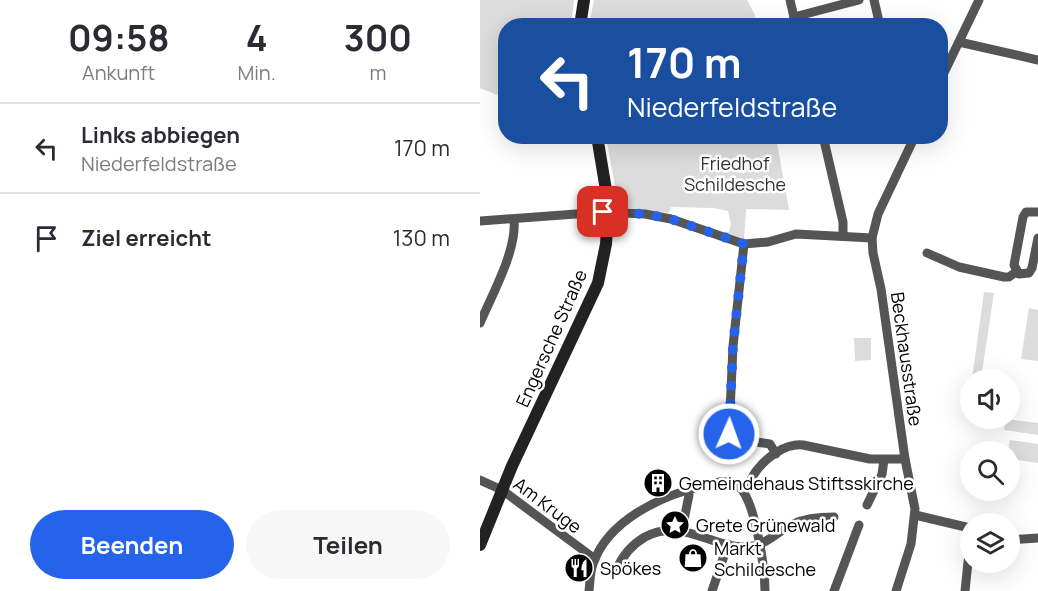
<!DOCTYPE html>
<html lang="de">
<meta charset="utf-8">
<style>
:root{--surface:#fff;--page:#f7f7f7;--text:#2b2b33;--muted:#7c7c81;--line:#e1e1e2;--accent:#2563eb}
body{margin:0;font-family:Manrope,sans-serif;background:var(--page);color:var(--text);height:100vh;display:flex;flex-direction:column;font-size:22px;white-space:nowrap}
*{box-sizing:border-box;margin:0}
p{font-size:20px;color:var(--muted)}
.icon{flex:none;width:33px;height:33px;fill:none;stroke:currentColor;stroke-width:2;stroke-linecap:round;stroke-linejoin:round}
.map{position:relative;flex:1;overflow:hidden}
.details{display:flex;flex-direction:column;background:var(--surface);width:480px}
.details>*{flex:none}
.guide{position:absolute;left:18px;top:18px;width:450px;height:126px;border-radius:24px;box-shadow:0 6px 24px #0002;background:#1a4fa0;color:#fff;overflow:hidden}
.fabs{position:absolute;left:480px;top:369px;display:grid;gap:12px}
.fabs a{display:grid;place-items:center;width:60px;height:60px;border-radius:50%;background:var(--surface);box-shadow:0 6px 24px #0002;font-size:30px}
.pin{position:absolute;display:grid;place-items:center;width:51px;height:51px;color:#fff;margin:-26px;border-radius:12px;box-shadow:0 3px 9px #0006}
.me{position:absolute;width:66px;margin:-33px;rotate:2deg;stroke-linejoin:round;filter:drop-shadow(0 0 4px #0008)}
.turn{display:flex;align-items:center;gap:21px;height:126px;padding:0 30px;font-size:27px}
.turn .icon{width:78px;height:78px;stroke-width:2.5}
.turn b{display:block;font-size:42px;line-height:51px}
.eta{display:flex;justify-content:space-evenly;align-items:center;height:102px;text-align:center}
.eta b{font-size:36px;font-weight:700;line-height:42px}
.action{display:flex;gap:12px;margin-top:auto;padding:12px 30px}
.action a{flex:1;height:69px;border-radius:36px;background:var(--accent);color:#fff;font-size:24px;font-weight:700;line-height:69px;text-align:center}
.action a+a{background:var(--page);color:var(--text)}
ul{padding:0;list-style:none}
li{display:flex;align-items:center;gap:18px;height:90px;padding:0 30px;border-top:2px solid var(--line)}
li div{flex:1}
li b{display:block;font-size:22px}
li em{font-style:normal}
main{display:flex;flex:1;min-height:0}
.map>svg:first-child{display:block}
.green{fill:#dcdcdc}
.lines{fill:none;stroke-linecap:round;stroke-linejoin:round}
.minor{stroke:#555;stroke-width:9}
.secondary{stroke:#222;stroke-width:12}
.route{stroke:#2563eb;stroke-width:10;stroke-dasharray:0 18}
.labels{text-anchor:middle;dominant-baseline:central;stroke-width:5;stroke-linejoin:round;paint-order:stroke}
.park-label{font-size:18px;fill:#333;stroke:#fff}
.street-label{font-size:18px;fill:#000;stroke:#fff}
.poi-label{font-size:18px;fill:#000;stroke:#fff;text-anchor:start}
</style>
<main>
<section class="details">
<div class="eta">
<div><b>09:58</b><p>Ankunft</p></div>
<div><b>4</b><p>Min.</p></div>
<div><b>300</b><p>m</p></div>
</div>
<ul>
<li><svg class="icon" aria-label="left" viewBox="0 0 24 24"><path d="M17 20v-9H6M10 6l-5 5 5 5"/></svg><div><b>Links abbiegen</b><p>Niederfeldstraße</p></div><em>170 m</em></li>
<li><svg class="icon" aria-label="arrive" viewBox="0 0 24 24"><path d="M6 21V4h12l-3 4 3 4H6"/></svg><div><b>Ziel erreicht</b></div><em>130 m</em></li>
</ul>
<div class="action"><a>Beenden</a><a>Teilen</a></div>
</section>
<div class="map">
<svg width="558" height="591" viewBox="0 0 558 591">
<rect width="100%" height="100%" fill="#fff"/>
<g class="green">
<path d="M0 0H94L91 25 26 26 25 98 0 88Z"/>
<path d="M114 0H267L275 15 276 25H109Z"/>
<path d="M126 137H296L309 210 266 209 264 239 248 234 251 224 248 211 233 208 191 207 189 213 147 208 138 203Z"/>
<path d="M504 292 514 293 501 379H492Z"/>
<path d="M549 308 558 310V361L541 359Z"/>
<path d="M374 338H391V360L375 361Z"/>
<path d="M526 419 558 423V435L524 430Z"/>
<path d="M530 440 558 444V463L530 459 528 451Z"/>
</g>
<g class="lines">
<g class="minor">
<path d="M310 0 316 26"/>
<path d="M394 0 400 26"/>
<path d="M314 17 379 0"/>
<path d="M479 42 558 60"/>
<path d="M460 81 499 0"/>
<path d="M343 136 363 222V235"/>
<path d="M558 212H546L543 217 534 265 539 274 549 273 552 268 558 238"/>
<path d="M0 221 123 212 165 214 191 219 264 244 288 242 316 234 392 238"/>
<path d="M264 244 253 346 249 434 256 439 290 444 296 454"/>
<path d="M447 253 479 267 524 277H529L537 271"/>
<path d="M0 323C12 295 37 250 34 220"/>
<path d="M0 480 22 490 115 559"/>
<path d="M264 491C270 485 271 477 277 470 287 457 306 443 323 445L390 459H425"/>
<path d="M387 505 402 474 404 460"/>
<path d="M435 515 490 528"/>
<path d="M202 530 209 495 208 489"/>
<path d="M530 540 558 538"/>
<path d="M136 571C142 556 151 545 165 537 206 516 233 552 273 546 287 544 300 530 313 524 326 518 340 517 354 517"/>
<path d="M109 591C110 582 110 572 113 564 128 520 181 496 222 486 234 483 247 478 258 486 275 498 285 569 285 591"/>
<path d="M232 591 248 544"/>
<path d="M354 591 379 525"/>
<path d="M416 591 431 544 435 509 425 459 401 289 393 253 392 238 398 214 435 136"/>
<path d="M485 591 490 543"/>
</g>
<g class="secondary">
<path d="M100 26 104 0"/>
<path d="M0 545 32 466 118 283 126 244 128 212 127 196 117 136"/>
</g>
</g>
<g class="lines">
<path class="route" d="M123 212 165 214 191 219 264 244 253 346 249 434"/>
</g>
<defs>
<g id="building-disc" transform="scale(1.5)"><circle r="9.5" fill="#000" stroke="#fff"/><path d="M-4-6H4V6H1V3H-1V6H-4ZM-2.5-4.3h1.7v1.8h-1.7ZM.8-4.3h1.7v1.8H.8ZM-2.5-1h1.7V.8h-1.7ZM.8-1h1.7V.8H.8Z" fill="#fff"/></g>
<g id="sight-disc" transform="scale(1.5)"><circle r="9.5" fill="#000" stroke="#fff"/><path d="M0-6L1.8-2.2L6-1.7L2.9 1.2L3.7 5.4L0 3.3L-3.7 5.4L-2.9 1.2L-6-1.7L-1.8-2.2Z" fill="#fff"/></g>
<g id="shop-disc" transform="scale(1.5)"><circle r="9.5" fill="#000" stroke="#fff"/><path d="M-5-2.5h2.3a2.7 3.5 0 0 1 5.4 0H5L5.5 6h-11ZM-1.5-2.5h3a1.5 2.3 0 0 0-3 0Z" fill="#fff"/></g>
<g id="restaurant-disc" transform="scale(1.5)"><circle r="9.5" fill="#000" stroke="#fff"/><path d="M-5-6h1v4h1v-4h1v4h1v-4h1v5L-1.5 .5V6h-2V.5L-5-1ZM5-6V6H3V1.5H1.5Q1.5-4 5-6Z" fill="#fff"/></g>
</defs>
<g fill-rule="evenodd">
<use href="#building-disc" x="178" y="483"/>
<use href="#sight-disc" x="195" y="525"/>
<use href="#shop-disc" x="213" y="558"/>
<use href="#restaurant-disc" x="99" y="568"/>
</g>
<g class="labels">
<g class="park-label">
<text x="255" y="163">Friedhof<tspan x="255" dy="21">Schildesche</tspan></text>
</g>
<g class="street-label">
<text transform="translate(71 338) rotate(-66)">Engersche Straße</text>
<text transform="translate(427 359) rotate(82)">Beckhausstraße</text>
<text transform="translate(68 505) rotate(37)">Am Kruge</text>
</g>
<g class="poi-label">
<text x="199" y="483">Gemeindehaus Stiftsskirche</text>
<text x="216" y="525">Grete Grünewald</text>
<text x="234" y="548">Markt<tspan x="234" dy="21">Schildesche</tspan></text>
<text x="120" y="568">Spökes</text>
</g>
</g>
</svg>
<div class="fabs">
<a><svg class="icon" aria-label="sound" viewBox="0 0 24 24"><path d="M4 9h4l5-4v14l-5-4H4zM17 9q2 3 0 6"/></svg></a>
<a><svg class="icon" aria-label="search" viewBox="0 0 24 24"><circle cx="10" cy="10" r="6"/><path d="M15 15l6 6"/></svg></a>
<a><svg class="icon" aria-label="layers" viewBox="0 0 24 24"><path d="M12 4l9 5-9 5-9-5zM3 14l9 5 9-5"/></svg></a>
</div>
<div class="pin" style="left:123px;top:212px;background:#d93025"><svg class="icon" aria-label="arrive" viewBox="0 0 24 24"><path d="M6 21V4h12l-3 4 3 4H6"/></svg></div>
<svg class="me" style="left:249px;top:434px" viewBox="-20 -20 40 40"><circle r="17" fill="#2563eb" stroke="#fff" stroke-width="3"/><path d="M0-11L8 9 0 5-8 9z" fill="#fff"/></svg>
<div class="guide">
<div class="turn"><svg class="icon" aria-label="left" viewBox="0 0 24 24"><path d="M17 20v-9H6M10 6l-5 5 5 5"/></svg><div><b>170 m</b>Niederfeldstraße</div></div>
</div>
</div>
</main>
